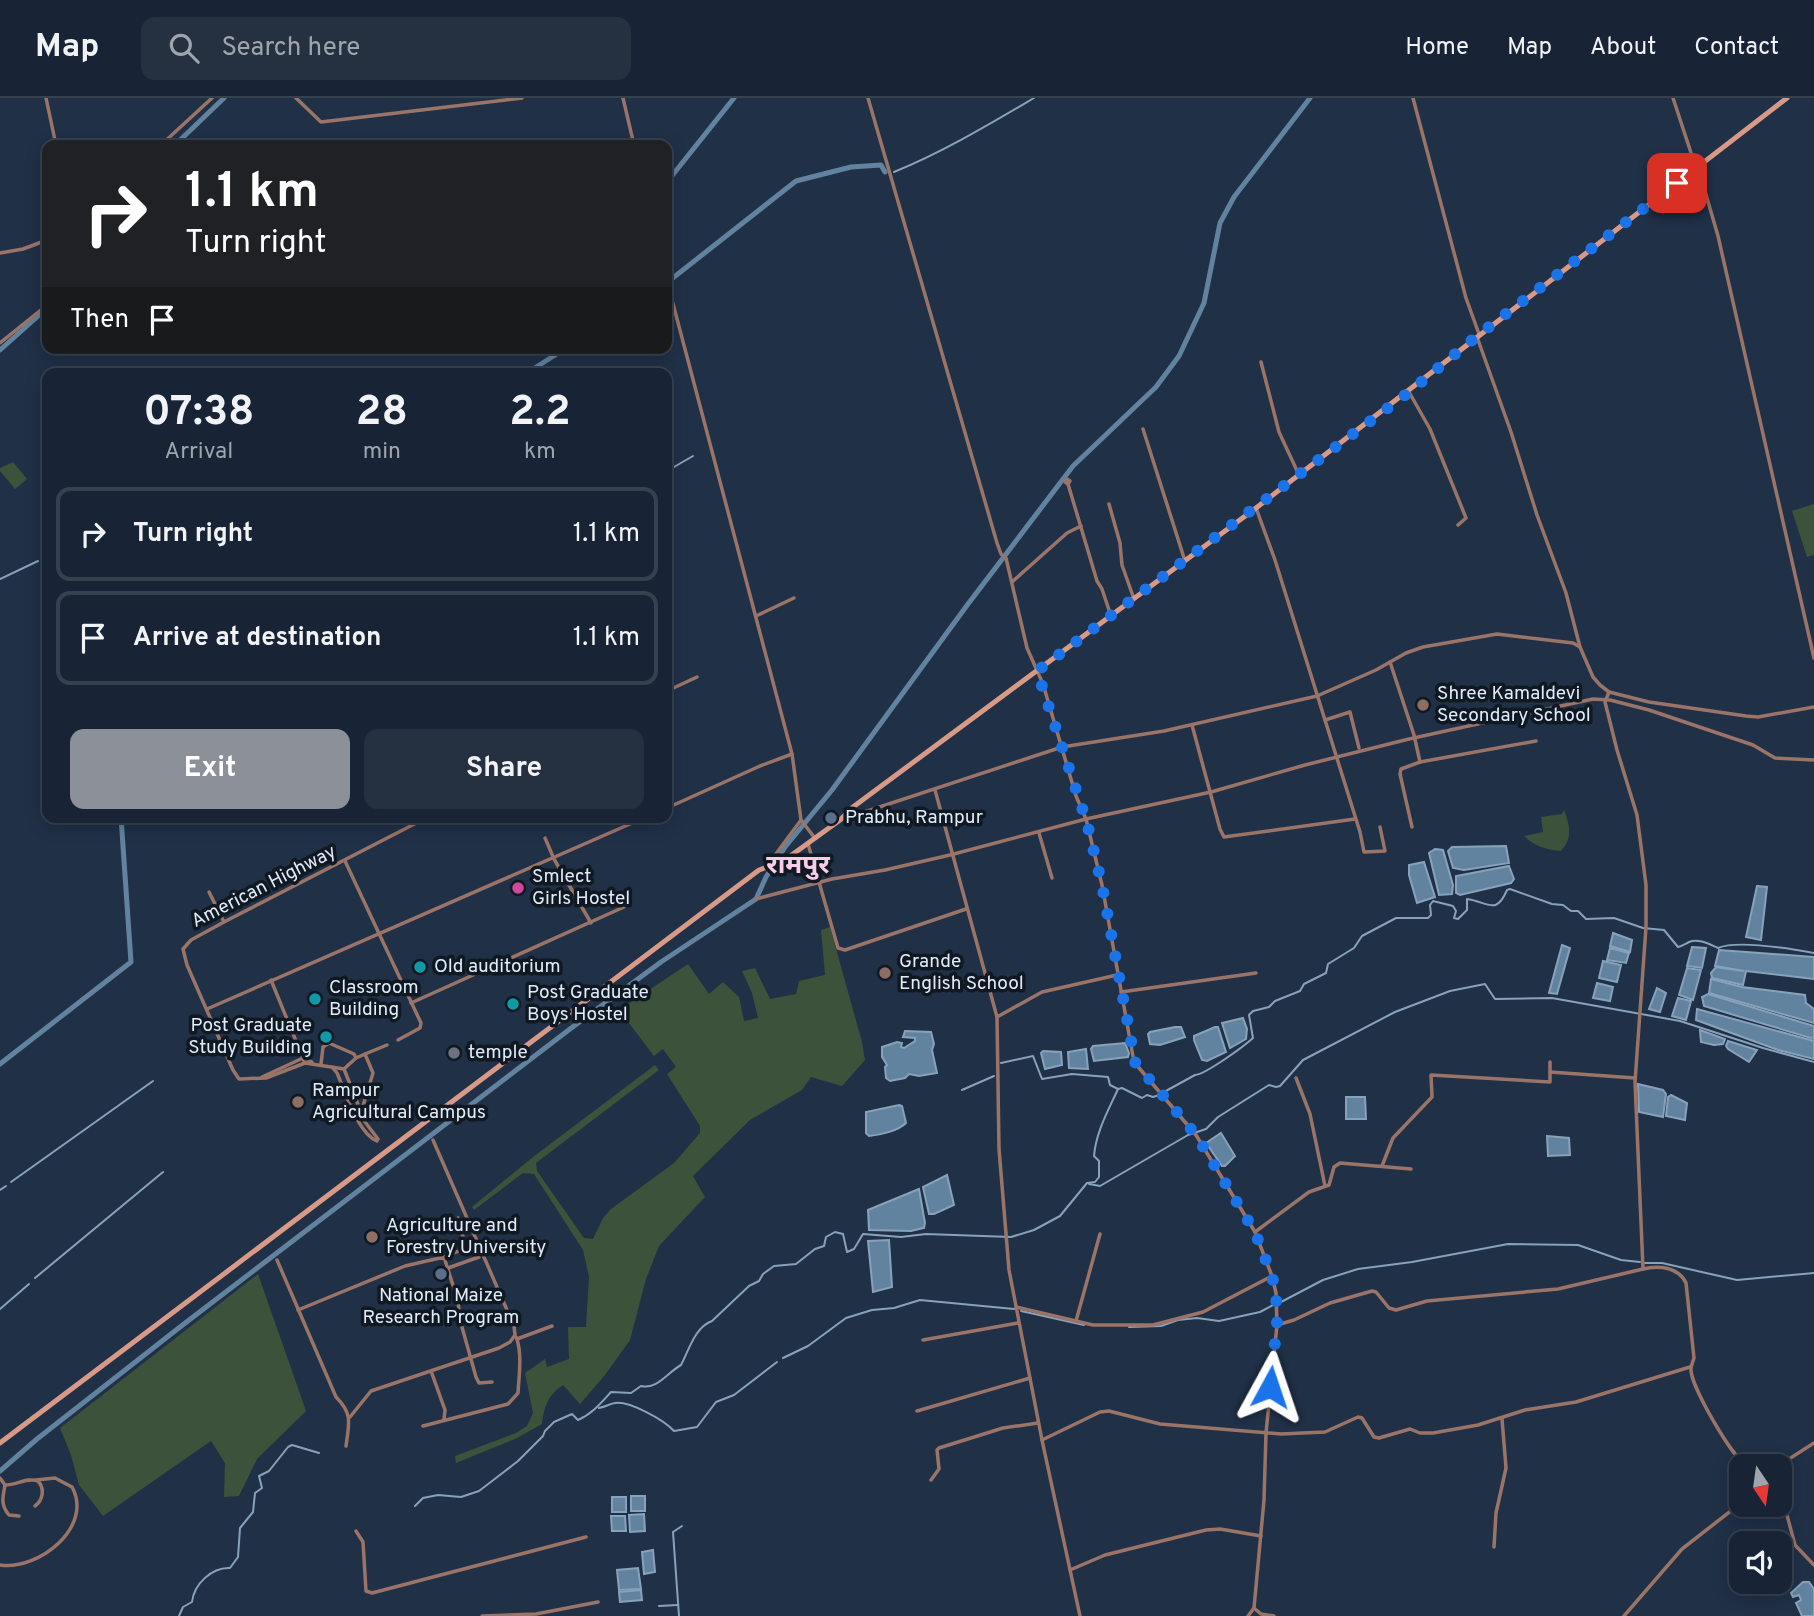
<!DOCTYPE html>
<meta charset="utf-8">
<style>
:root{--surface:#182435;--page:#253041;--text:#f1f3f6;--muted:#9fa4ad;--line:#364150;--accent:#8c9099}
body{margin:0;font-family:Overpass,"Noto Sans Devanagari",sans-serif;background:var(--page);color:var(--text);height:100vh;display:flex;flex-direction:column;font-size:26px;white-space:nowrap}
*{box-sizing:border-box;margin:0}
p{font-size:23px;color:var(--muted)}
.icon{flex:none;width:38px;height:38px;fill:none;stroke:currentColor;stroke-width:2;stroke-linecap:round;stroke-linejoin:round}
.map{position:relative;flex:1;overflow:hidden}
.side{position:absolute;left:42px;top:270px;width:630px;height:455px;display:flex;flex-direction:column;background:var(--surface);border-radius:14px;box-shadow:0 4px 18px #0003,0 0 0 2px var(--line)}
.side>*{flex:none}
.guide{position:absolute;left:42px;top:42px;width:630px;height:214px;border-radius:14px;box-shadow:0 4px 18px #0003,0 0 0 2px var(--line);background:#202124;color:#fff;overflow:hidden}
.needle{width:46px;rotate:167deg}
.fabs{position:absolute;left:1729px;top:1356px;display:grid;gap:14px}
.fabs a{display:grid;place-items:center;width:63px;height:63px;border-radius:14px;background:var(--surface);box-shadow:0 4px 18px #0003,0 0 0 2px var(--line);font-size:35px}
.pin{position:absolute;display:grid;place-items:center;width:60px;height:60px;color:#fff;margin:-30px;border-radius:14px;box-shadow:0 4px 10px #0006}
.me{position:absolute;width:77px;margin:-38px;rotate:5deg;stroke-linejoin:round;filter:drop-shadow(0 0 5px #0008)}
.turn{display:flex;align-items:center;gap:24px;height:147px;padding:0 28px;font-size:32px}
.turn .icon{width:91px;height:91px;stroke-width:2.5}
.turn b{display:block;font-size:49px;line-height:60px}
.then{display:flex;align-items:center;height:66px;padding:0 28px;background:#0003;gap:14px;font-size:26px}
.eta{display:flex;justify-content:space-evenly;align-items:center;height:119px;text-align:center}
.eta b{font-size:42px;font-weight:700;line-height:49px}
.action{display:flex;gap:14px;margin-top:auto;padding:14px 28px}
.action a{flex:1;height:80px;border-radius:14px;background:var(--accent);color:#fff;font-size:28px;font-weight:700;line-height:80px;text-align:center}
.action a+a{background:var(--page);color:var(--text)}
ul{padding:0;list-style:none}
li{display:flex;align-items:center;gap:21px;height:94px;margin:0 14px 10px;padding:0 14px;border:4px solid var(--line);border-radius:14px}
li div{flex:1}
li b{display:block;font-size:26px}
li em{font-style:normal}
header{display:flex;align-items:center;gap:42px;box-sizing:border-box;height:98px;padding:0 35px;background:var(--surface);border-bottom:2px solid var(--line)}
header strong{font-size:33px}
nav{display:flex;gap:38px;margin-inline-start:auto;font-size:24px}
.search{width:490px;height:63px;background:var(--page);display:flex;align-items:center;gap:18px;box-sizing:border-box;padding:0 24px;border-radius:14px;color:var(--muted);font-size:26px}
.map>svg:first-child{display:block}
.green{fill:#3d523a}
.water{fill:#62839f;stroke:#88a2bb;stroke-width:2}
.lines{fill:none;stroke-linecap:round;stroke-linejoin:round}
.stream{stroke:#88a2bb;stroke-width:2}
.canal{stroke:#62839f;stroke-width:5}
.minor{stroke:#9b7468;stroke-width:3.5}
.secondary{stroke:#d89a87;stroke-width:5}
.route{stroke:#1a73e8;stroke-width:12;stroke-dasharray:0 21.6}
.education-dot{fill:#8d6e63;stroke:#101822;stroke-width:2.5}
.service-dot{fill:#5c6f8a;stroke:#101822;stroke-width:2.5}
.hotel-dot{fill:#d1479c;stroke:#101822;stroke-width:2.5}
.culture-dot{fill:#0f9aa8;stroke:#101822;stroke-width:2.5}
.worship-dot{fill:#6b7280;stroke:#101822;stroke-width:2.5}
.labels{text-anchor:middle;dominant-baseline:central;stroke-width:7;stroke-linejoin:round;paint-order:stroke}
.poi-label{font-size:19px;fill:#e1ecfb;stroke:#101822;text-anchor:start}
.street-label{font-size:19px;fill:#e1ecfb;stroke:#101822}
.district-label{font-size:26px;font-weight:bold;fill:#f9cde8;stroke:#101822}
</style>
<header>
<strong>Map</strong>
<div class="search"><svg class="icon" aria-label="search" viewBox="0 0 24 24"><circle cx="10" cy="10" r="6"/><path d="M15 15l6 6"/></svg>Search here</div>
<nav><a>Home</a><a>Map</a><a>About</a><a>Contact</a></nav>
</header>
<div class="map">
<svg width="1814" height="1518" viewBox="0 0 1814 1518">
<rect width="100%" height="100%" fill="#203047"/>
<g class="green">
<path d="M13 364 27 381 15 391 0 373V370Z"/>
<path d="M1814 406V457L1807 459 1792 413Z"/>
<path d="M1564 712C1570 728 1573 740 1561 753 1548 752 1534 748 1524 738L1543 734 1541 719 1562 716Z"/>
<path d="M830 829 862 944 865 962 842 988 811 979 802 992 750 1022 693 1078 705 1099 659 1148 646 1181 630 1242 605 1277 580 1306 563 1287C548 1297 544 1309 542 1326L515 1341 456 1365 455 1358 516 1335 527 1328 533 1315 525 1275 545 1261 547 1269 569 1261 568 1229H586L589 1179 583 1152 534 1076 523 1075 474 1112 472 1109 533 1059 655 967 659 972 536 1065 537 1073 584 1140 593 1141 603 1120 611 1111 674 1065 700 1035V1028L667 976 676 969 663 951 654 958 619 912 688 866 709 896 723 884 739 899 744 923 758 920 752 895 742 873 755 870 770 901 796 896 799 883 825 877 821 832Z"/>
<path d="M258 1176 306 1313 257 1361 239 1398 224 1399 225 1365 211 1343 103 1418 79 1387 71 1357 60 1330Z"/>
</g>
<g class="water">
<path d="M1506 748 1509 765 1464 772 1453 770 1448 753 1452 749Z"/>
<path d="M1435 751 1443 752 1453 787 1452 796 1439 797 1429 755Z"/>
<path d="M1424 764 1435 799 1417 805 1409 777V767Z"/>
<path d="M1509 768 1514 781 1511 785 1460 797 1456 795V778Z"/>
<path d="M1757 788 1767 789 1761 842 1746 839Z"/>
<path d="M1613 835 1632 842 1630 854 1610 848Z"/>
<path d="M1562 847 1570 850 1557 896 1549 895Z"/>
<path d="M1692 849 1706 850 1702 870 1687 868Z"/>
<path d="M1610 850 1629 855 1626 865 1607 862Z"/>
<path d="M1719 852 1814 859V881L1746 873 1743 887 1712 880 1711 875 1716 869 1744 873 1715 868Z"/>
<path d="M1603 863 1621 867 1617 884 1599 880Z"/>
<path d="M1687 870 1701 872 1693 902 1679 897Z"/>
<path d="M1711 881 1742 889 1805 897 1806 905 1814 911V925L1709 895Z"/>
<path d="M1597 885 1613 889 1610 903 1593 900Z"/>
<path d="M1657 890 1666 895 1660 914 1649 911Z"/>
<path d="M1708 896 1814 928V941L1704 908 1702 899Z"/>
<path d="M1678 900 1691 903 1686 922 1672 918Z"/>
<path d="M1697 911 1814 943V961L1778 952 1696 922Z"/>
<path d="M1243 920 1247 931 1246 941 1230 950 1222 925Z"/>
<path d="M1175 929H1181L1185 939 1160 947 1150 946 1148 936 1150 934Z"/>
<path d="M1215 929H1218L1226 954 1207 963 1202 962 1194 942V938Z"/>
<path d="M1700 932 1725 941 1723 946 1714 947 1701 944Z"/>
<path d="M905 933 931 934 934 946 932 952 937 975 919 978 909 976 905 980 890 983 886 980 885 969 887 967 882 959V949L897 944 902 945 901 949 904 950 915 943V940L903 939Z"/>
<path d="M1728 943 1757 952 1749 964 1728 951 1726 948Z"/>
<path d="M1125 945 1129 955 1128 959 1094 963 1091 951 1093 948Z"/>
<path d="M1086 951 1088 971 1069 970 1068 954Z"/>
<path d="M1043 953 1061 954 1062 967 1045 971 1041 955Z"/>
<path d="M1638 986 1663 992 1666 996 1663 1019 1639 1014Z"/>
<path d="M1671 997 1687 1005 1685 1022 1666 1018 1668 999Z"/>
<path d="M1346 999H1365L1366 1021H1346Z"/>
<path d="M899 1007 902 1008 906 1025C898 1033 880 1037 869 1038L866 1035V1014Z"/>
<path d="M1221 1035 1235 1058 1225 1068H1222L1206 1045Z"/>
<path d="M1547 1038 1569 1040 1570 1057 1548 1058Z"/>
<path d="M947 1077 954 1107 934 1116H929L923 1089Z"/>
<path d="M919 1091 925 1125 924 1130 911 1133 869 1132 868 1112Z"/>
<path d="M889 1142 892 1189 873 1194 868 1143Z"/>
<rect x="631" y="1398" width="14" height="15"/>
<rect x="612" y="1399" width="14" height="15"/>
<path d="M644 1416 645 1433 630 1434 629 1417Z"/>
<path d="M611 1418H625L626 1433H612Z"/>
<path d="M653 1452 655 1474 644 1476 642 1454Z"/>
<path d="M638 1470 641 1491 619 1492 617 1472Z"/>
<path d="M1803 1484H1809L1814 1491V1518H1802L1796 1505 1801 1502 1799 1497 1793 1499 1791 1495Z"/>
<path d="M641 1492 642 1502 620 1504 619 1494Z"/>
</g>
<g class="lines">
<g class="stream">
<path d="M894 74C943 54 988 27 1034 0"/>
<path d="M667 373 693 358"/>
<path d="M0 481 38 463"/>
<path d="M1001 965 1033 958 1042 981 1072 976 1108 979 1110 987 1118 991"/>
<path d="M962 992 994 978"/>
<path d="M1164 994 1195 977C1206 976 1243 949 1253 940L1249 917 1253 913 1269 909 1275 903 1300 893 1304 886 1326 875 1328 866 1354 850 1362 838 1396 820H1428L1431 817 1430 807 1433 803 1453 808 1456 813 1454 820 1458 821 1467 812V801C1488 804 1496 818 1507 792L1510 791 1552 806 1563 807 1571 813H1578L1586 821 1614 820 1643 830 1664 832 1678 849C1682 848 1685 846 1689 844 1698 840 1709 846 1718 850 1737 842 1792 851 1814 855"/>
<path d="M11 1084 153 983"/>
<path d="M1089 1086 1100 1088 1188 1037 1206 1031 1218 1019 1269 987 1276 989 1280 988 1303 962 1395 914 1450 893 1485 886 1495 901 1552 900 1680 923 1763 950 1814 964"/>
<path d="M0 1092 6 1088"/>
<path d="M1645 1165H1662L1737 1182 1814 1175"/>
<path d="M35 1180 163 1074"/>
<path d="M1281 1204 1323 1182 1358 1171 1412 1164 1508 1146 1578 1147 1621 1162 1640 1164"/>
<path d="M0 1211 29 1186"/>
<path d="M1021 1213 1084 1227"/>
<path d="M1129 1229 1161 1228 1178 1222 1197 1220 1219 1223 1260 1214 1275 1206"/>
<path d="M783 1260 808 1248 846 1220 872 1212 894 1210 920 1202 1014 1211"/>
<path d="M599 1310C605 1309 609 1306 615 1305 630 1303 664 1322 674 1333L697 1329 716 1304 734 1297 777 1264"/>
<path d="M415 1408 423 1400 438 1397 461 1399 479 1393 518 1363 543 1338 545 1333 554 1324 572 1316 578 1322C592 1316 601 1305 611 1294L631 1295 641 1288C657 1292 668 1274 681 1267 689 1252 695 1229 712 1223L749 1188 759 1183 763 1176 774 1168 796 1166 815 1151 824 1148 826 1139 835 1134 843 1136 847 1154 854 1151 863 1136 901 1139 926 1136 1011 1139 1034 1132 1060 1118 1087 1085 1095 1084 1099 1079V1063L1094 1058C1096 1034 1108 1013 1118 991L1122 990 1142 1000 1147 997 1153 999 1159 997"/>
<path d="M659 1508 678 1507"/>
<path d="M179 1518 183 1509 192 1504C194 1486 212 1469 230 1470L238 1459 240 1430 253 1414 255 1395 262 1390 259 1378 269 1373 288 1349 292 1347 319 1355"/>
<path d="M679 1518 673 1434 682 1428"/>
</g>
<g class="canal">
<path d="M175 47 224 0"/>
<path d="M667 84 734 0"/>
<path d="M669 183 796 83 851 69 881 67 885 74"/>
<path d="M0 252 47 210"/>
<path d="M527 275 566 250"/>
<path d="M0 966 131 864 121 719"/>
<path d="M0 1373 37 1341 180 1229 570 931 661 864 756 801 766 779 785 749 832 692 968 506 1073 368 1156 289 1179 258 1204 205 1220 125 1234 99 1310 0"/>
</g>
<g class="minor">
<path d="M46 0 56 47"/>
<path d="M296 0 321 24 522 0"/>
<path d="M623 0 634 47"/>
<path d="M868 0 997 445 1001 456 1006 460 1027 550 1043 586 1076 698 1086 721 1102 787 1134 964 1196 1037 1255 1134 1272 1178 1276 1195 1277 1227 1266 1335 1264 1402 1254 1510 1261 1516 1274 1518"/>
<path d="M1413 0 1466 200 1479 236"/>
<path d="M1673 0 1696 70"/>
<path d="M161 47 212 0"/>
<path d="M1698 69 1718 138 1814 560"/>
<path d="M0 155 23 151 47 142"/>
<path d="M667 183 792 656 801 722 814 739"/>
<path d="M1477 239 1511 334 1537 417 1566 495 1580 549"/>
<path d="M0 245 47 207"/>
<path d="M1261 264 1279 334 1299 377"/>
<path d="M1409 294 1430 331 1466 420 1458 427"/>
<path d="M1143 331 1185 463"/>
<path d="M1067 381 1070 383 1068 386 1065 384Z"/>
<path d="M1068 386 1097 483 1102 491 1111 518"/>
<path d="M1109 406 1120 445 1122 467 1134 501"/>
<path d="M1256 410 1275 462 1360 734 1364 754 1385 753 1380 729"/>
<path d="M1012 484 1067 435 1081 428"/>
<path d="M756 518 794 500"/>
<path d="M1390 564 1414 637 1420 664 1536 643"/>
<path d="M667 593 697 579"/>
<path d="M1609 594 1605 604 1617 652 1637 717 1646 787V829L1635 984 1643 1171C1658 1167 1679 1169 1686 1185L1694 1260C1693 1263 1691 1268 1691 1271 1690 1287 1733 1361 1747 1368"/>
<path d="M1325 622 1350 614 1359 650"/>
<path d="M1192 627 1220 731 1224 739 1355 721"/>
<path d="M935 692 997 919 999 1051 1009 1172 1042 1342 1080 1518"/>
<path d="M667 710 760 668 792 656"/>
<path d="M843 721 1062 649 1164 633 1317 598 1376 572 1406 555 1423 549 1497 536 1573 545 1580 549 1593 579 1600 587 1609 594 1649 604 1746 618 1758 619 1814 609"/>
<path d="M1412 729 1400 676 1401 671 1420 664"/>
<path d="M1039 735 1052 780"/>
<path d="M545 740 554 761 591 825"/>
<path d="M808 746 838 850 845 852 966 811"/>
<path d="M345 763 421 925 420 930 398 942"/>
<path d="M767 768 801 722"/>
<path d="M209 794 224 824"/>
<path d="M756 801 832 781 885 772 950 757 1086 721 1211 694 1305 667 1409 641 1593 601 1610 602 1649 612 1753 647 1775 660 1814 662"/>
<path d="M271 882 305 965"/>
<path d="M1121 894 1256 875"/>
<path d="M411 905 624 809"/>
<path d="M207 911 646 719"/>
<path d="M997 919 1042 894 1117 877"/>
<path d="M365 956 387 947"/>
<path d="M321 966 323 949 329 945 354 956 356 960"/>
<path d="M332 969 337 975C345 993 358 1036 377 1043"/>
<path d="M344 971 356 960 365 956 373 975 362 1011"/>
<path d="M1550 974 1635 980"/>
<path d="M262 979 303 960 312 964"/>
<path d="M1296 980 1310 1016 1325 1088"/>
<path d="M378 1041 365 1024 344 971 305 965 266 980 239 981 233 972 187 867 183 851 191 842 224 824 428 719"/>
<path d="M1382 1068 1393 1040 1432 999 1431 977 1550 984V964"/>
<path d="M458 1120 466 1150 478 1159"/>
<path d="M1255 1134 1309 1094 1329 1087 1334 1069 1340 1065 1411 1071"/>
<path d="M444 1159 466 1150"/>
<path d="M277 1162 336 1299C353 1316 349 1325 346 1348"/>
<path d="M448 1170 479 1159"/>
<path d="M1016 1209 1093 1227H1153L1203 1214 1272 1178"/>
<path d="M298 1212 405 1168 444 1159 458 1203 460 1222 476 1279 479 1285 492 1284"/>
<path d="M1076 1223 1100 1136"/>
<path d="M1277 1227 1294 1222 1330 1205 1372 1193 1376 1194 1389 1210 1396 1212 1427 1203 1558 1191 1643 1171"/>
<path d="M516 1239 517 1241 552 1228"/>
<path d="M923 1242 1018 1225"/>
<path d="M431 1273 445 1312 444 1321"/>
<path d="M917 1313 1030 1280"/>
<path d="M350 1319 371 1293 499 1250 510 1244 515 1237 514 1228 433 1042"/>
<path d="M423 1328 508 1306 518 1295C519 1277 522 1258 517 1241"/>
<path d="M1042 1342 1100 1314 1109 1313 1160 1326 1281 1336 1325 1334 1358 1319 1362 1320 1374 1339 1379 1340 1410 1331 1420 1335H1433L1478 1327 1525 1312 1576 1304 1690 1269"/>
<path d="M1778 1368 1814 1345"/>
<path d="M0 1380 5 1387C17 1387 27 1379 38 1383 45 1391 43 1402 35 1408"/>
<path d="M931 1382 939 1371 937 1352 939 1350 1003 1330 1038 1325"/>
<path d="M5 1387C3 1399 0 1406 9 1417L19 1418"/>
<path d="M1780 1391 1795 1447 1814 1467"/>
<path d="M356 1433 363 1444 366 1493 372 1495 586 1439"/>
<path d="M1494 1449 1496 1415 1506 1370 1502 1321"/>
<path d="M0 1467C38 1473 94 1429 72 1389L55 1380 36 1382"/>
<path d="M1070 1472 1105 1457 1206 1432 1220 1431 1261 1438"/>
<path d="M482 1518 536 1516 598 1504"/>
<path d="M1248 1518 1254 1510"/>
<path d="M1624 1518 1682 1451 1741 1405"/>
</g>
<path class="secondary" d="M0 1345 759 772 782 764 840 722 853 709 1256 410 1787 0"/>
</g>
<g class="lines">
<path class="route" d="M1270 1289 1277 1227 1276 1195 1272 1178 1255 1134 1196 1037 1135 964 1102 787 1087 725 1037 573 1409 294 1477 238 1677 85"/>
</g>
<g class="education-dot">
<circle cx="1423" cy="607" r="7"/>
<circle cx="885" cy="875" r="7"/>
<circle cx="298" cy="1004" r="7"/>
<circle cx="372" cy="1139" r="7"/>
</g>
<g class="service-dot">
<circle cx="831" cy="720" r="7"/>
<circle cx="441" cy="1176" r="7"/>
</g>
<circle class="hotel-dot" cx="518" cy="790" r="7"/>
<g class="culture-dot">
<circle cx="420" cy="869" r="7"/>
<circle cx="315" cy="901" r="7"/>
<circle cx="513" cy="906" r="7"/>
<circle cx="326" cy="939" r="7"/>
</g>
<circle class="worship-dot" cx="454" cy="955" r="7"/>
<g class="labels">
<g class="poi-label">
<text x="1437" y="596">Shree Kamaldevi<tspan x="1437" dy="22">Secondary School</tspan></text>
<text x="845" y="720">Prabhu, Rampur</text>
<text x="532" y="779">Smlect<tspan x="532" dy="22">Girls Hostel</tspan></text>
<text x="899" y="864">Grande<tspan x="899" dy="22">English School</tspan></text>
<text x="434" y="869">Old auditorium</text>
<text x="329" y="890">Classroom<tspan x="329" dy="22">Building</tspan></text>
<text x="527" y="895">Post Graduate<tspan x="527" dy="22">Boys Hostel</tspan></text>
<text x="312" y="928" text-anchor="end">Post Graduate<tspan x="312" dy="22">Study Building</tspan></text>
<text x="468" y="955">temple</text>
<text x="312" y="993">Rampur<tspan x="312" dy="22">Agricultural Campus</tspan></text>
<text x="386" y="1128">Agriculture and<tspan x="386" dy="22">Forestry University</tspan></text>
<text x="441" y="1198" text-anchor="middle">National Maize<tspan x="441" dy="22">Research Program</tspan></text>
</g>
<g class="street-label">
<text transform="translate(264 789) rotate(-27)">American Highway</text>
</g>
<g class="district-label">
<text x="798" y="768">रामपुर</text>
</g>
</g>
</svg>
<div class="fabs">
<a><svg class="needle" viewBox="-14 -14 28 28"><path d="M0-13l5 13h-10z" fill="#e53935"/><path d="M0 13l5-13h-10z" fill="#9fa4ad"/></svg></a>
<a><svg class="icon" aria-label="sound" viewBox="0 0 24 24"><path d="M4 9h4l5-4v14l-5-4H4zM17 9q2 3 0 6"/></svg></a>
</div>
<div class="pin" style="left:1677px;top:85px;background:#d93025"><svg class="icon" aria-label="arrive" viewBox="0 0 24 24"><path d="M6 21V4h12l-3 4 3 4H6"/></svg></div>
<svg class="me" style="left:1270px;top:1289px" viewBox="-20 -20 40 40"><path d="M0-17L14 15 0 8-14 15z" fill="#1a73e8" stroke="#fff" stroke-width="4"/></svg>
<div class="guide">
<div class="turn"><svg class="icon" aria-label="right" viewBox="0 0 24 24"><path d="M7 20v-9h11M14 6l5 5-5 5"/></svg><div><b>1.1 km</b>Turn right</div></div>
<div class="then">Then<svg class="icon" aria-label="arrive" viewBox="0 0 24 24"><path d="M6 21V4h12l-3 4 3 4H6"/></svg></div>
</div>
<section class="side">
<div class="eta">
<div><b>07:38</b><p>Arrival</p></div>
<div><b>28</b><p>min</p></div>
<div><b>2.2</b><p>km</p></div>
</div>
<ul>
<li><svg class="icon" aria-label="right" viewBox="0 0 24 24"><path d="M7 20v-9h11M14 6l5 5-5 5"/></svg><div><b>Turn right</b></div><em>1.1 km</em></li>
<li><svg class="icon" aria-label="arrive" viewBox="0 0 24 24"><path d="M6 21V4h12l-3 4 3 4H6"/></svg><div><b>Arrive at destination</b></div><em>1.1 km</em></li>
</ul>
<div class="action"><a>Exit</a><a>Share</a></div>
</section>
</div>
